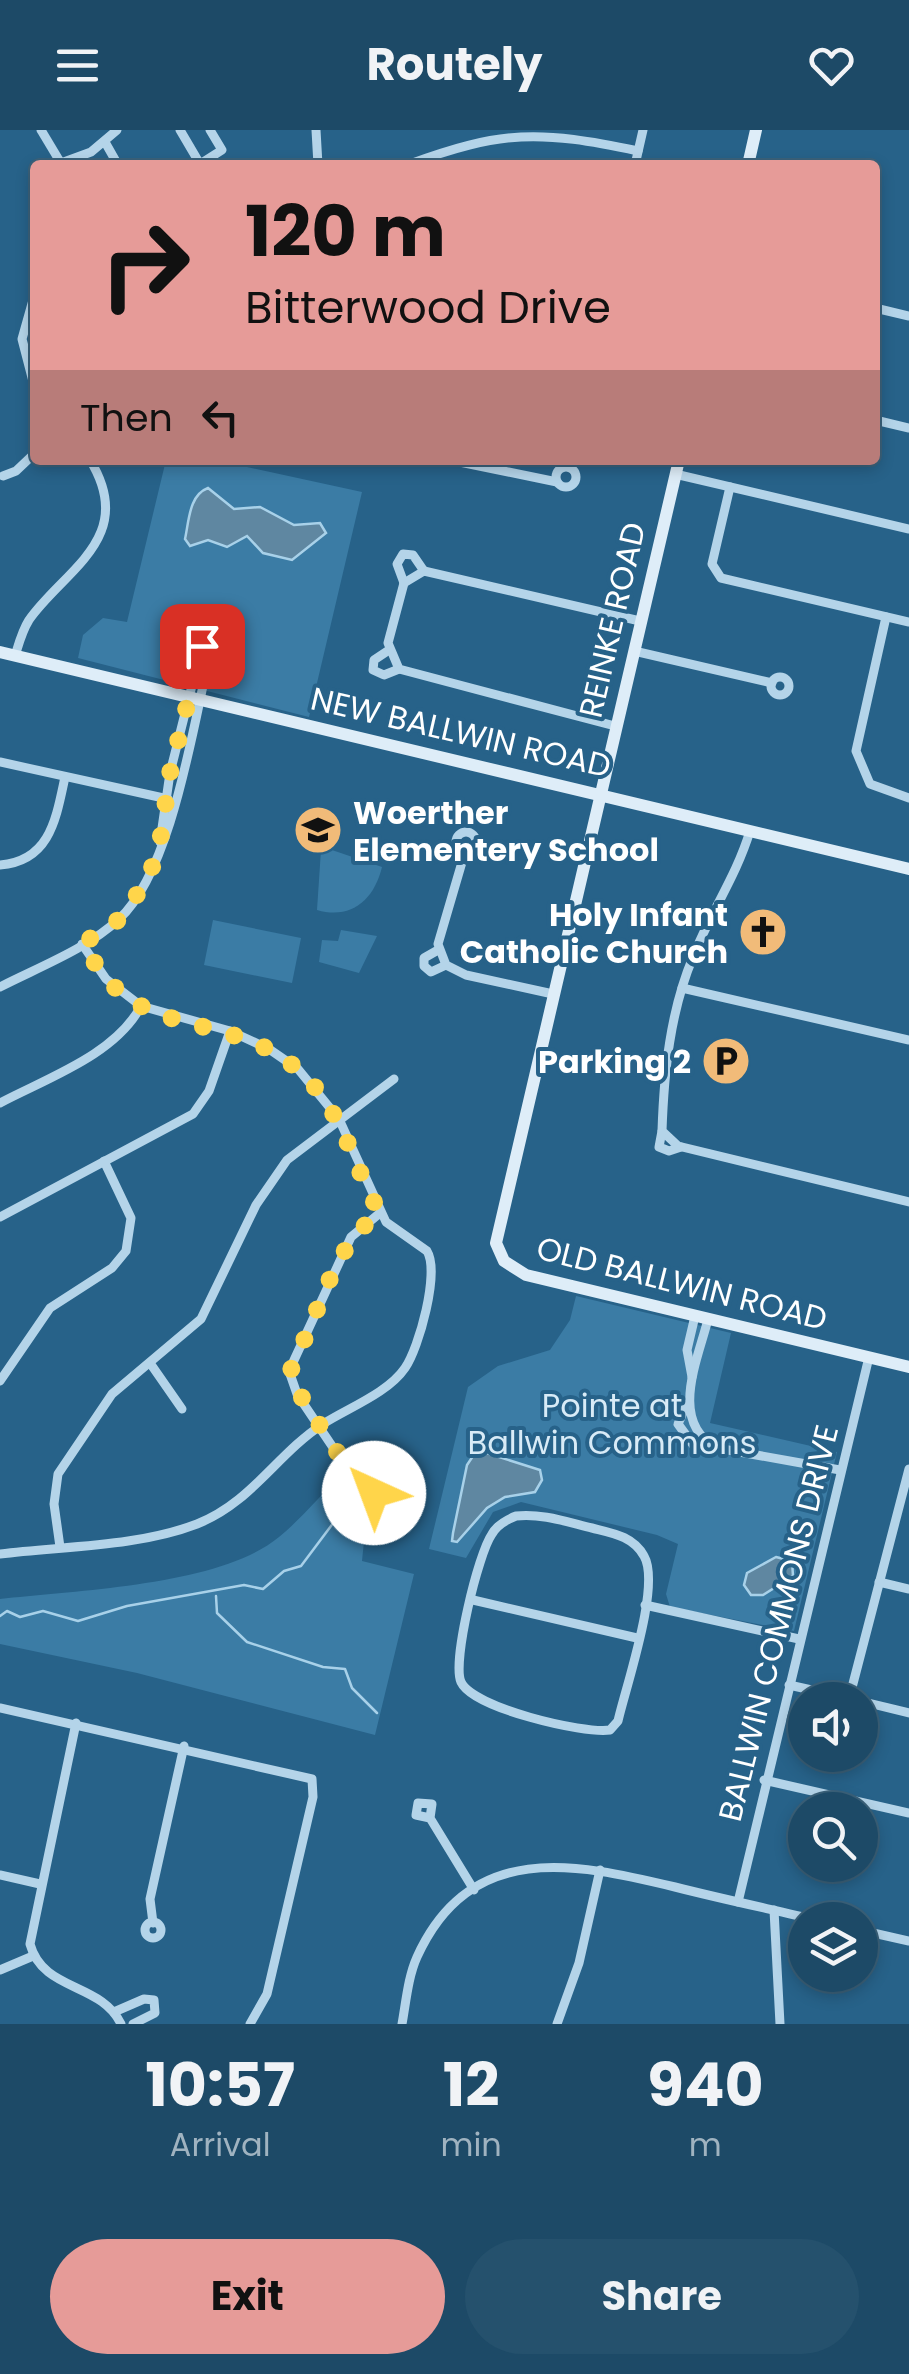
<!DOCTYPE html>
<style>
:root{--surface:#1d4a67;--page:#25516d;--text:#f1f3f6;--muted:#a0b3c0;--line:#3b627b;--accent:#e69b98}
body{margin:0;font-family:Poppins,sans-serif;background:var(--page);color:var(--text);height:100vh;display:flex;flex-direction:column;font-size:38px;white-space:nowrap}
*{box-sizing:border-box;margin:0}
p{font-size:32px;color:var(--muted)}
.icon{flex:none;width:55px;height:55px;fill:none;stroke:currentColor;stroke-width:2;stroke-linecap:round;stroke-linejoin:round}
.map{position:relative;height:1894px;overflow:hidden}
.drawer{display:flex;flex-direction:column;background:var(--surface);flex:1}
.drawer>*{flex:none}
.guide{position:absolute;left:30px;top:30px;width:850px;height:305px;border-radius:10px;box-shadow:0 5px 15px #0003,0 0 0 2px var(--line);background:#e69b98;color:#111;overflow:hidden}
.buttons{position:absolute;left:788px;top:1552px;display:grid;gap:20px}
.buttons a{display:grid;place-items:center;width:90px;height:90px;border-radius:50%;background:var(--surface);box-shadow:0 5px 15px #0003,0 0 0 2px var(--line);font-size:50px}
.pin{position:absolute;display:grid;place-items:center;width:85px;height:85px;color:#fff;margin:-42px;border-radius:20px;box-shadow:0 5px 15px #0006}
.me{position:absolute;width:110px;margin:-55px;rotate:317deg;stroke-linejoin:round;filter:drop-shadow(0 0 8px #0008)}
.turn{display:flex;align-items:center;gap:35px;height:210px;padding:0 50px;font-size:45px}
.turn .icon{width:130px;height:130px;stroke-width:2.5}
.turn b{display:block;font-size:70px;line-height:85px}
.then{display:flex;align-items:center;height:95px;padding:0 50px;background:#0003;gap:20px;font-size:38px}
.eta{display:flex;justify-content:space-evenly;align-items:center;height:170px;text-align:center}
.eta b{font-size:60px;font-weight:700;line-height:70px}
.primary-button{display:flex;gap:20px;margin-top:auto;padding:20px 50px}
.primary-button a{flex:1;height:115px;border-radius:60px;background:var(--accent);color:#111;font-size:40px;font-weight:700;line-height:115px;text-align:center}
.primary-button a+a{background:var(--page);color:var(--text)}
header{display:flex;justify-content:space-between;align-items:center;height:130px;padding:0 50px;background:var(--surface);font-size:45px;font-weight:700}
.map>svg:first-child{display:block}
.green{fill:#3b7ca5}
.water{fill:#5f87a1;stroke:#a8d1e9;stroke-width:2.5}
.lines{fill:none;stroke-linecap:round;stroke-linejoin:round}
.stream{stroke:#a8d1e9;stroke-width:2.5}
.street{stroke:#b4d4e9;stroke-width:9}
.secondary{stroke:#deedf8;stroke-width:12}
.route{stroke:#ffd54a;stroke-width:18;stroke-dasharray:0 32.4}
.labels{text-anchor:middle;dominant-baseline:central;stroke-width:8;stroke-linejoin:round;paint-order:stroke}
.street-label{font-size:32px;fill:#fff;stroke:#276289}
.poi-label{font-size:32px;font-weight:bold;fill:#fff;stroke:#276289;text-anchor:end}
.park-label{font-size:32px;fill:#d8ebf7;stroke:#276289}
</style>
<header><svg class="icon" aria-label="menu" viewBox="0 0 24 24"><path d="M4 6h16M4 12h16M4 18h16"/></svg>Routely<svg class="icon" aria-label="heart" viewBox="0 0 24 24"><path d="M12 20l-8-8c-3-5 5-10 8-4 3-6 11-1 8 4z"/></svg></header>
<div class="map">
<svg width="909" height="1894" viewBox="0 0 909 1894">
<rect width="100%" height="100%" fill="#276289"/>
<g class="green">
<path d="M166 330H215L362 362 309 587 78 528 83 505 103 488 127 492Z"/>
<path d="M326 718 382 737C374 770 351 790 317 780L321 720Z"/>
<path d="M213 790 301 808 292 853 204 835Z"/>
<path d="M341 800 377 806 359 843 319 832 322 810 338 811Z"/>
<path d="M576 1166 731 1203 710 1293 837 1322 794 1501 670 1477 666 1464 678 1414 657 1405 521 1372 493 1382 466 1428 429 1419 468 1257 498 1236 550 1220 570 1190Z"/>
<path d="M340 1346 357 1375 367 1382 362 1431 414 1444 375 1605 137 1543 0 1514V1469C76 1460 220 1456 279 1407 301 1389 320 1366 340 1346Z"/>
</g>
<g class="water">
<path d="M208 358 234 379 260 377 294 395 320 393 326 403 292 430 263 423 247 406 227 417 208 410 190 416 185 409C189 391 189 365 208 358Z"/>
<path d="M477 1320 540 1340 542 1350 535 1362 505 1367 487 1378 457 1412 452 1411 453 1403 467 1335Z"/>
<path d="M776 1427 792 1431 793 1446 763 1465H751L744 1455 747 1443Z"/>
</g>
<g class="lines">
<g class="stream">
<path d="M216 1466 217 1483 247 1512 323 1537 345 1539 352 1558 377 1583"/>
<path d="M0 1486 7 1481 20 1487 43 1481 78 1491 127 1476 244 1455 263 1459 284 1441 301 1436 352 1368"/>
</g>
<g class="street">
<path d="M41 0 62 35"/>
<path d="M180 0 200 34 222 20 210 0"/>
<path d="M316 0 318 35"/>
<path d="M105 12 118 35"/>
<path d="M61 33 91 22 117 0"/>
<path d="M407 35C502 0 539 0 638 21"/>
<path d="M635 35 643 0"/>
<path d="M35 163 22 209 35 259"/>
<path d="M875 178 909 186"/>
<path d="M875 290 909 298"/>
<path d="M450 330 557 352"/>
<circle cx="566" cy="347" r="10"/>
<path d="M675 344 909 399"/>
<path d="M3 346 16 341 35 323"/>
<path d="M730 357 712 434 721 448 909 492"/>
<path d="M404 453 388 513 399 539 615 596"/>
<path d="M404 453 424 441 640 491"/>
<path d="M404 453 397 434 403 424 413 425 424 441"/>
<path d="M886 487 856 621 870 654 909 668"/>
<path d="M389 520 374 530 373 540 384 545 399 539"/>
<path d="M634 521 772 553"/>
<path d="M15 526C19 513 22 501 29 490 64 440 138 408 90 330"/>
<circle cx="780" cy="556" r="9"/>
<path d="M0 632 168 669"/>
<path d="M750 701C736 747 710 783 693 827 670 882 664 942 662 1001L678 1016 909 1072"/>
<circle cx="466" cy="712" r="10"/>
<path d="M160 712 170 643 202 516"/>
<path d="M465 722 438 814 446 835 466 845 553 864"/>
<path d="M0 735C50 731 56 689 65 647"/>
<path d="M438 820 424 828V836L431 842 446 835"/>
<path d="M0 857C39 837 87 819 119 789 171 741 192 602 208 533L197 509 177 505"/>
<path d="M682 858 909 910"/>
<path d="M0 973C47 948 115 925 141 876"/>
<path d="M662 1001 659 1017 669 1021 681 1017"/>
<path d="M0 1087 193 984 209 961 230 901"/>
<path d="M708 1189C698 1230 668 1292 717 1318L840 1340"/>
<path d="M150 1233 182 1279"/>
<path d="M692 1247 687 1220 695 1186"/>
<path d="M0 1251 50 1178 112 1138 126 1121 131 1088 104 1031"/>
<path d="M687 1274 678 1294 694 1316 709 1314"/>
<path d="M374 1363 361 1359 297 1264 289 1241 351 1107 380 1083"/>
<path d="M516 1386C541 1383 567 1392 592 1398 612 1403 633 1406 644 1426 661 1455 626 1556 618 1591L610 1600C583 1604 473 1578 461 1552 452 1532 478 1424 492 1404 497 1395 506 1390 516 1386Z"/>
<path d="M60 1417 54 1374 58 1344 112 1264 201 1189 256 1075 287 1030 394 949"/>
<path d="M0 1424C64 1416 137 1417 197 1394 251 1373 277 1324 323 1294 348 1278 388 1263 405 1238 419 1218 440 1142 427 1121L386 1092 339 989 298 939 269 919 230 901 141 876 106 849 82 814"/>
<path d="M879 1452 909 1459"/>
<path d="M473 1470 637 1508"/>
<path d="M645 1475 799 1509"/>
<path d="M789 1555 852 1569"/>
<path d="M849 1569 909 1339"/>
<path d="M860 1571 909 1583"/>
<path d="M0 1578 312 1649 313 1667 267 1864 250 1894"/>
<path d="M76 1593 30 1814C43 1862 101 1852 121 1894"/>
<path d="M764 1650 909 1683"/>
<path d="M430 1688 416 1685 418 1673 432 1674 430 1688 474 1760"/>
<path d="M0 1745 40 1754"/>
<path d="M738 1772 869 1227"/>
<path d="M774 1780 780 1894"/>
<circle cx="153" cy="1800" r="8"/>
<path d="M153 1793 150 1769 184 1616"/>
<path d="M860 1800 909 1811"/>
<path d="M0 1840 33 1826"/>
<path d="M114 1882 144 1869 154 1870 155 1883 133 1894"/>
<path d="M402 1894C406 1872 408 1847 417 1827 470 1710 575 1733 675 1757 722 1769 770 1779 817 1790"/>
<path d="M557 1894 579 1833 600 1740"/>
</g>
<g class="secondary">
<path d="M748 35 756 0"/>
<path d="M679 330 496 1113 504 1131 526 1145 909 1237"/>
<path d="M0 522 909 739"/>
</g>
</g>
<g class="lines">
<path class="route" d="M202 516 170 643 160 712 148 750 117 791 82 814C95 833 107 853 126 867 177 902 241 892 296 938 343 978 351 1032 380 1083 331 1116 321 1184 292 1234L290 1249 361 1359 374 1363"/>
</g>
<defs>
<g id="school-disc" transform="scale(2.5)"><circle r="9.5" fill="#f1bb79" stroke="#276289"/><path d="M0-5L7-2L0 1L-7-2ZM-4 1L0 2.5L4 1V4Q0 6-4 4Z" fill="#111"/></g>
<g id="church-disc" transform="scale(2.5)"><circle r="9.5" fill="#f1bb79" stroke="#276289"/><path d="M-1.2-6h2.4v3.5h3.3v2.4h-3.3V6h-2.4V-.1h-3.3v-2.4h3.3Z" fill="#111"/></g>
<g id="parking-disc" transform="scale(2.5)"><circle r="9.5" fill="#f1bb79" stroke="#276289"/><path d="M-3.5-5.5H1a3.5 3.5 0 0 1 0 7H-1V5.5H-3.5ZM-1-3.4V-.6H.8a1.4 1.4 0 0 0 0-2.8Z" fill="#111"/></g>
</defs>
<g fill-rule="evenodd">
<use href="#school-disc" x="318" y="700"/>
<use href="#church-disc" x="763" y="802"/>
<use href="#parking-disc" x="726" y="931"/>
</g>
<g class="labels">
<g class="street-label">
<text transform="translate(612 490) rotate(-77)">REINKE ROAD</text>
<text transform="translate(461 602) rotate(13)">NEW BALLWIN ROAD</text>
<text transform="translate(682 1153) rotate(14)">OLD BALLWIN ROAD</text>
<text transform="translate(778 1493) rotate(-76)">BALLWIN COMMONS DRIVE</text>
</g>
<g class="poi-label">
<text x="353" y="682" text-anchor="start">Woerther<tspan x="353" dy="37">Elementery School</tspan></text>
<text x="728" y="784">Holy Infant<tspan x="728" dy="37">Catholic Church</tspan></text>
<text x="691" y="931">Parking 2</text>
</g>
<g class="park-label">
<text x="612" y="1275">Pointe at<tspan x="612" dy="37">Ballwin Commons</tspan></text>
</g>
</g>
</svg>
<div class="buttons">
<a><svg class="icon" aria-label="sound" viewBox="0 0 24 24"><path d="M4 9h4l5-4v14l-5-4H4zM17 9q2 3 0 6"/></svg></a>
<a><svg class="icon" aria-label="search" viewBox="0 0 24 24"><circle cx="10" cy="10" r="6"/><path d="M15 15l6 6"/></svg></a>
<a><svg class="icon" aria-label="layers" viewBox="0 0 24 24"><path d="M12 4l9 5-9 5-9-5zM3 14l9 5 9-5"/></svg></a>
</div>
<div class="pin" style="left:202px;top:516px;background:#d93025"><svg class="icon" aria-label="arrive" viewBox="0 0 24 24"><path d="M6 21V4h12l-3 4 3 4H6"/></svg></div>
<svg class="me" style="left:374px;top:1363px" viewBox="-20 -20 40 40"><circle r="19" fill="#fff"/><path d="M0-13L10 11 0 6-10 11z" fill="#ffd54a"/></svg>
<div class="guide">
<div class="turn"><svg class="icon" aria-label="right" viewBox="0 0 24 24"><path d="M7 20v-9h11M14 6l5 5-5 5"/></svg><div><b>120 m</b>Bitterwood Drive</div></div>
<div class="then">Then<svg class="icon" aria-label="left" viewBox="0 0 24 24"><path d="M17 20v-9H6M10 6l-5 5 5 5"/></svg></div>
</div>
</div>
<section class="drawer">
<div class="eta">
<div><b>10:57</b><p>Arrival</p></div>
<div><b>12</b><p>min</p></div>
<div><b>940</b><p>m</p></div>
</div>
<div class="primary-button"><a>Exit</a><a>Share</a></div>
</section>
